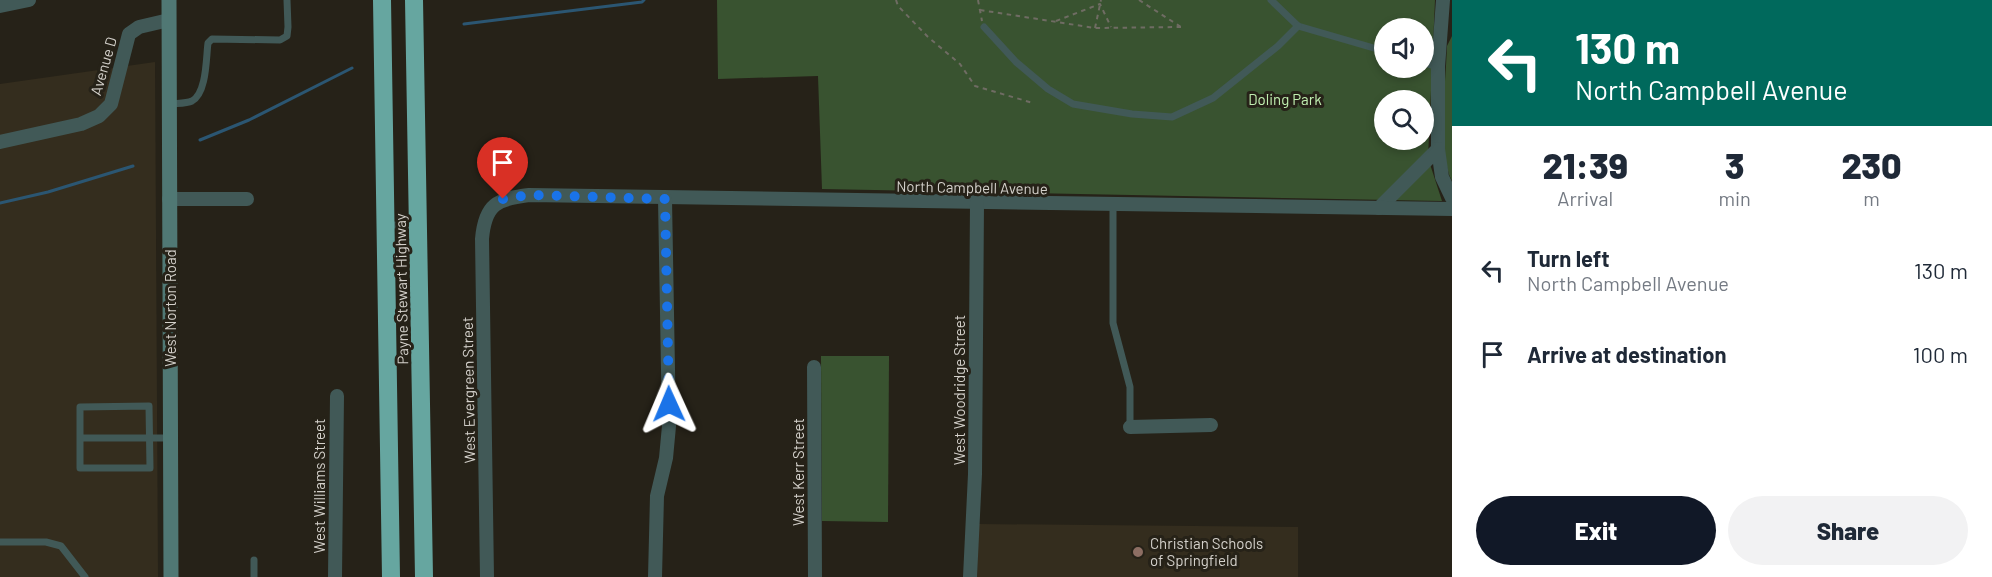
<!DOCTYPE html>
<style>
:root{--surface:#fff;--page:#f2f2f3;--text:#1f2937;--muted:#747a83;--accent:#111827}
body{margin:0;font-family:Barlow,sans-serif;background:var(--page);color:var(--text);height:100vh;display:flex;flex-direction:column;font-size:22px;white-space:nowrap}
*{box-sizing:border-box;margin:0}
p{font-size:20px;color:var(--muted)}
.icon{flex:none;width:33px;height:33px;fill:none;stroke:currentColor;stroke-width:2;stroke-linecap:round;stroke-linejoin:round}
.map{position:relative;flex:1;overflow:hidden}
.drawer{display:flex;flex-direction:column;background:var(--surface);width:540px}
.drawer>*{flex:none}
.top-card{background:#00695c;color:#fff;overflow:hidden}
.fabs{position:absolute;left:1374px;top:18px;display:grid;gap:12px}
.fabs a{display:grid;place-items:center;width:60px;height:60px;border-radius:50%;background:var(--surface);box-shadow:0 3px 9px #0003;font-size:30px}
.pin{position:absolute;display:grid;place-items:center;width:51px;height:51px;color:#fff;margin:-62px -26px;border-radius:50% 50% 50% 0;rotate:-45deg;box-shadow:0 0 6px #0007}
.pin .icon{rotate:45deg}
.me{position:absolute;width:66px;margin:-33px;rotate:359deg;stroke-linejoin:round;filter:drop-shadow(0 0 4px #0008)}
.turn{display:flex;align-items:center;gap:21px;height:126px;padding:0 24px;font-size:27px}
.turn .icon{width:78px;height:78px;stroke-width:2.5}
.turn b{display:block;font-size:42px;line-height:51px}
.eta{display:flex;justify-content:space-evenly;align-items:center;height:102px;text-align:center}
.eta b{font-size:36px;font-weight:800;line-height:42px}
.button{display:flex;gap:12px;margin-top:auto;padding:12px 24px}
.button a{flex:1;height:69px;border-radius:36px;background:var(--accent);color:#fff;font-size:24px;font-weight:800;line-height:69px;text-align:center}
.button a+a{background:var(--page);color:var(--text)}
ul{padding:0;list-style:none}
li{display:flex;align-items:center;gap:18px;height:84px;padding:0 24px}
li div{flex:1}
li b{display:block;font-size:22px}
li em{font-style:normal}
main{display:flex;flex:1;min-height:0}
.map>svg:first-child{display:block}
.built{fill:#342d1e}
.green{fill:#395330;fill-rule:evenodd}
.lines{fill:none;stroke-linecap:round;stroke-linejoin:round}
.stream{stroke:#2b5672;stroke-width:3}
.path{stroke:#6f6c63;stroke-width:2;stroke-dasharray:4.5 4.5;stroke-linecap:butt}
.lane{stroke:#415957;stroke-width:7}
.street{stroke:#415957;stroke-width:14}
.secondary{stroke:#507874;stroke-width:15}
.highway{stroke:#66a6a0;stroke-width:18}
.route{stroke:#1a73e8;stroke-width:10;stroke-dasharray:0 18}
.education-dot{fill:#8d6e63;stroke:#262218;stroke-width:2}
.labels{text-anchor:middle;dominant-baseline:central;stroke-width:6;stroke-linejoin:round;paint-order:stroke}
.street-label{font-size:15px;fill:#d4d1cb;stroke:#262218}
.park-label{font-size:15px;fill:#c1f0b1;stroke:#262218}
.poi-label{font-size:15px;fill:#d4d1cb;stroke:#262218;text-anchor:start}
</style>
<main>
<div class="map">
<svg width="1452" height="577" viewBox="0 0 1452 577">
<rect width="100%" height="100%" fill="#262218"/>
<g class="built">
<path d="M155 62 158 577H0V84Z"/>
<path d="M978 524 1298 527V577H977Z"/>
</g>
<g class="green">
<path d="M717 0H1435L1428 158 1442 201 822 189 818 76 718 79ZM1384 28H1424V68H1384ZM1384 100H1424V140H1384Z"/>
<path d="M1452 36V181C1437 153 1446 80 1447 46Z"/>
<path d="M821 356H889L888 522 822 521Z"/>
</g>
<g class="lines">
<g class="stream">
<path d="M464 24 642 2 644 0"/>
<path d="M200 140 249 120 352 68"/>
<path d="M0 203 48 192 133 166"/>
</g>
<g class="path">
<path d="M896 0 898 6 928 37 960 64 975 86 1033 103"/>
<path d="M978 0 982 21"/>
<path d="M1139 0 1181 27"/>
<path d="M980 10 1095 28 1181 27"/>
<path d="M1056 21 1100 4 1111 27"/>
<path d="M1095 28 1101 0"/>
</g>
<g class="lane">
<path d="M1271 0 1298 26 1384 51"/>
<path d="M984 27 1016 62 1048 89 1073 104 1132 114 1172 117 1213 98 1278 46 1298 26"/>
<path d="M1424 63 1438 67"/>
<path d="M169 104C176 103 186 104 192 101 207 93 206 57 208 43L212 39 280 40 287 36 288 27 287 0"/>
<path d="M1113 205V323L1130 387V427"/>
<path d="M388 225H416"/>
<path d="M80 438V407L149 406 150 468H80V438H170"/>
<path d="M0 542H46L61 546 85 577"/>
<path d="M254 560V577"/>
</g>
<g class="street">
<path d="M1443 0 1438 67V149L1442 177 1452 198"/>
<path d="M0 6 29 0"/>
<path d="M0 142 81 124 99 116 111 104 129 34 139 27 169 20"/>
<path d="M169 199H247"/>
<path d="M1379 208 1438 149"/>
<path d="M814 367 815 577"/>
<path d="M1130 427 1211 425"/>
<path d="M335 577 337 396"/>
<path d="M487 577 482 239C485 204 497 199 529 195L1452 209"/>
<path d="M655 577 657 496 666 458 669 426 665 199"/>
<path d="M970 577 975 474 977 203"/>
</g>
<path class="secondary" d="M169 0 171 577"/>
<g class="highway">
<path d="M382 0 391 577"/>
<path d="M414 0 424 577"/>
</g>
</g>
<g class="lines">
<path class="route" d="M503 199 529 195 665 199 669 404"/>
</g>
<circle class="education-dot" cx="1138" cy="552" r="6"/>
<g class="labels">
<g class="street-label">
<text transform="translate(103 66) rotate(-74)">Avenue D</text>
<text transform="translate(972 187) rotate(1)">North Campbell Avenue</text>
<text transform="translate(401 289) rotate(-91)">Payne Stewart Highway</text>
<text transform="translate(170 308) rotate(-90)">West Norton Road</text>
<text transform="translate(468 390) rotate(-91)">West Evergreen Street</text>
<text transform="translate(959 390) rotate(-90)">West Woodridge Street</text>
<text transform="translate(798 472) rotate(-90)">West Kerr Street</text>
<text transform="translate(319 486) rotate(-90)">West Williams Street</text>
</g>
<g class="park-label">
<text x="1285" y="99">Doling Park</text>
</g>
<g class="poi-label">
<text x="1150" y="543">Christian Schools<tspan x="1150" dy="17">of Springfield</tspan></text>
</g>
</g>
</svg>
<div class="fabs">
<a><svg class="icon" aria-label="sound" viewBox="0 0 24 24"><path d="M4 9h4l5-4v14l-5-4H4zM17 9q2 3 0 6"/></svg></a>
<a><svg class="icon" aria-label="search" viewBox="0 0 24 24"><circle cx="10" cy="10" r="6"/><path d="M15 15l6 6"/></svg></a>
</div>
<div class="pin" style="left:503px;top:199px;background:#d93025"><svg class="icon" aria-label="arrive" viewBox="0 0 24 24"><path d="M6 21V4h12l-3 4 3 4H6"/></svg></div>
<svg class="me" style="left:669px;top:404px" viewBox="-20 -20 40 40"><path d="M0-17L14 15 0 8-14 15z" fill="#1a73e8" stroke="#fff" stroke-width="4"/></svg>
</div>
<section class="drawer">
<div class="top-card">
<div class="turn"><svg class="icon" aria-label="left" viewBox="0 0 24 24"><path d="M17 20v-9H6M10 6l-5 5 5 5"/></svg><div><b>130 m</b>North Campbell Avenue</div></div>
</div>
<div class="eta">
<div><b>21:39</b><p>Arrival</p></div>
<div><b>3</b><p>min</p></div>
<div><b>230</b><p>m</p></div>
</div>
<ul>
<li><svg class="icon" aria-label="left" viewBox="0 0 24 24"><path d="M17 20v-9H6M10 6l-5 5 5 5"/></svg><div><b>Turn left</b><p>North Campbell Avenue</p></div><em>130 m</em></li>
<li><svg class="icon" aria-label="arrive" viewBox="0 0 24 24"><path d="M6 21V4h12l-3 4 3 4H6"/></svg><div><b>Arrive at destination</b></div><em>100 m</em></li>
</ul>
<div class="button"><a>Exit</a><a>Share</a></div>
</section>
</main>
